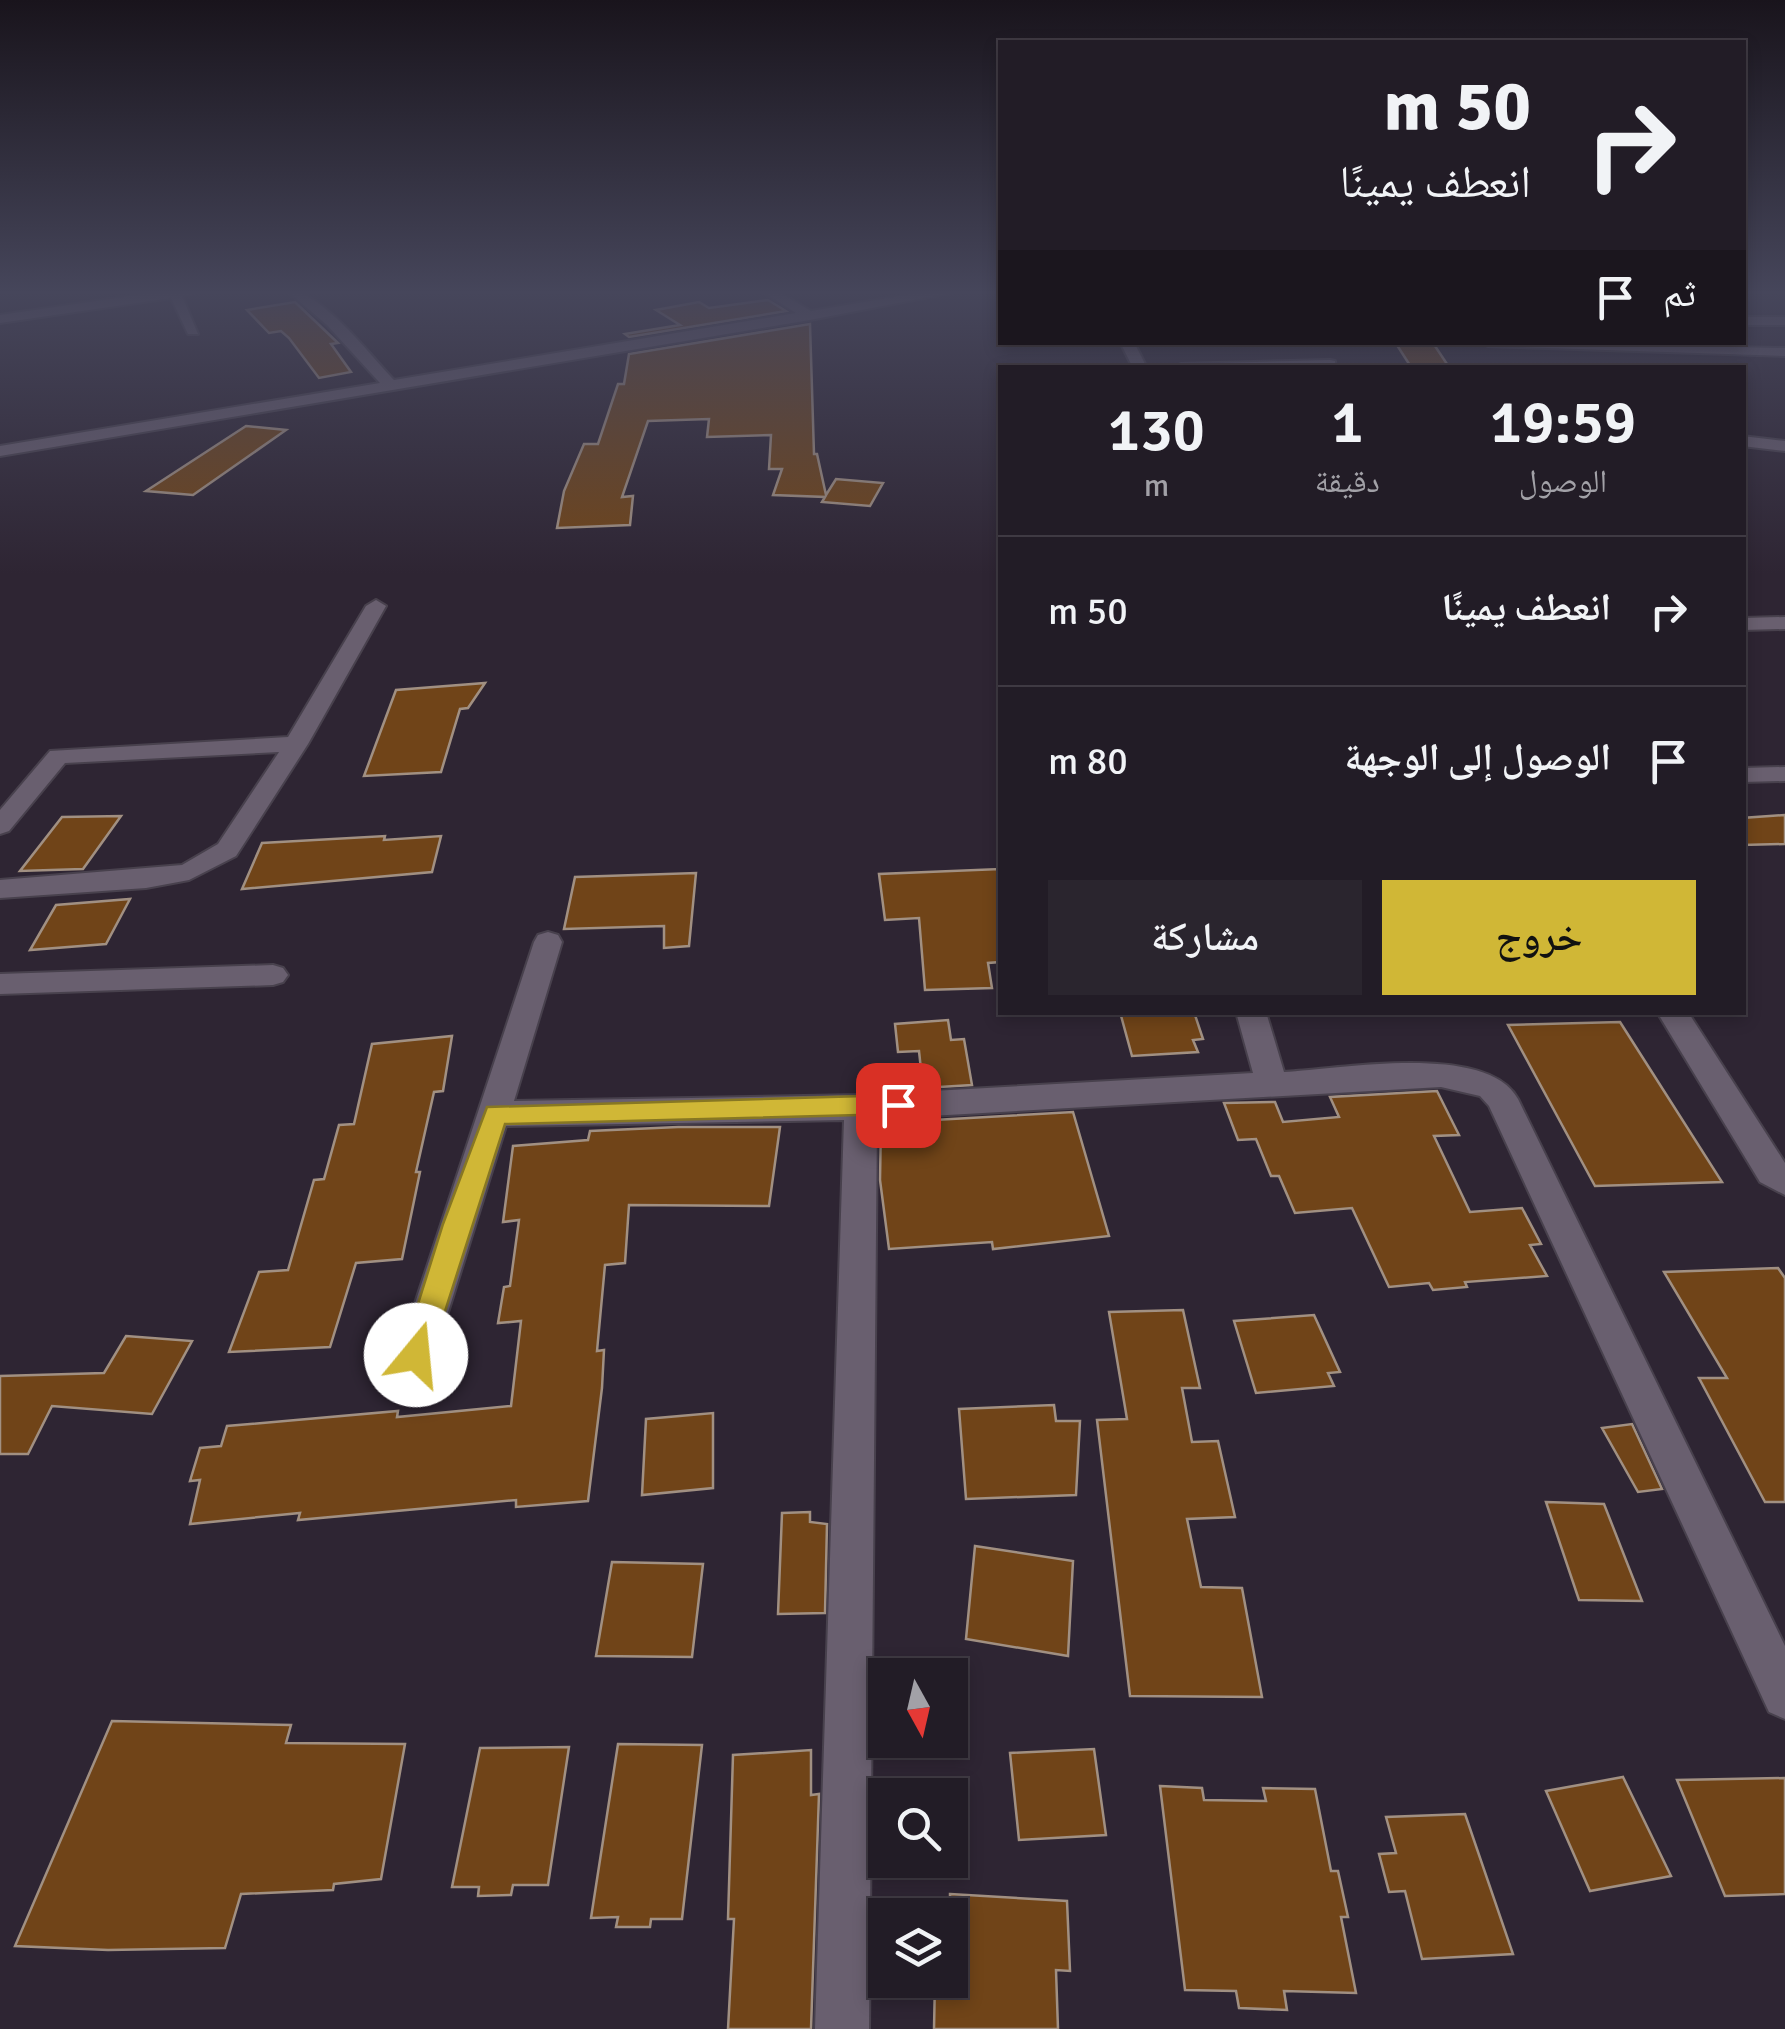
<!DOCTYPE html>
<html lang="ar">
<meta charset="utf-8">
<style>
:root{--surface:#221c26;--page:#2a252e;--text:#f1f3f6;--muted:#a2a1a7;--line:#3f3a43;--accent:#d0b736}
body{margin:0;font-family:Signika,"Noto Naskh Arabic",sans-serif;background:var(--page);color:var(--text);direction:rtl;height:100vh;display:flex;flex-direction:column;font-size:38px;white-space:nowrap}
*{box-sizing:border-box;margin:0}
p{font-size:32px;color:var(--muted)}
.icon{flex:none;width:55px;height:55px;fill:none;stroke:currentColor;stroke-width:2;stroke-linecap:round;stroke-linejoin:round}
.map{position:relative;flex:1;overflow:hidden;direction:ltr}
.sheet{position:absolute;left:998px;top:365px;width:748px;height:650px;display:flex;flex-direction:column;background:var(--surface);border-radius:0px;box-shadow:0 5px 15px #0003,0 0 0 2px var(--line);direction:rtl}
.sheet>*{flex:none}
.top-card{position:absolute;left:998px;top:40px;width:748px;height:305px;border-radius:0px;box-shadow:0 5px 15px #0003,0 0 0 2px var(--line);direction:rtl;background:#221c26;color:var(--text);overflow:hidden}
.needle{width:65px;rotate:172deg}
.controls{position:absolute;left:868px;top:1658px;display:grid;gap:20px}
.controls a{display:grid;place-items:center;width:100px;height:100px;border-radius:0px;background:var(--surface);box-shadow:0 5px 15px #0003,0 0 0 2px var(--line);font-size:50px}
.pin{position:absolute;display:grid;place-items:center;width:85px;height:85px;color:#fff;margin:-42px;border-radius:20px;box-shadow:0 5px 15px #0006}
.me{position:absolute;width:110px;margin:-55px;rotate:17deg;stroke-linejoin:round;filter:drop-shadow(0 0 8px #0008)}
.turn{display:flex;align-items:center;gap:35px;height:210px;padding:0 50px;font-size:45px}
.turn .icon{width:130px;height:130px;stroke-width:2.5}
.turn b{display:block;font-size:70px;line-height:85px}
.then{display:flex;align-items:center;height:95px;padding:0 50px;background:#0003;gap:20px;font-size:38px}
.eta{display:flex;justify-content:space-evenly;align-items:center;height:170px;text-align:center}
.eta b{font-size:60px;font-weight:600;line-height:70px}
.primary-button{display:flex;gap:20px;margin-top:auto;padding:20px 50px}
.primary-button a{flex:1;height:115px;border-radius:0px;background:var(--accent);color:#111;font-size:40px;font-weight:600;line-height:115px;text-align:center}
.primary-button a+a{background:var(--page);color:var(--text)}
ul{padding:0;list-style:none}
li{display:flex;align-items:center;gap:30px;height:150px;padding:0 50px;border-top:2px solid var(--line)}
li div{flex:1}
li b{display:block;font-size:38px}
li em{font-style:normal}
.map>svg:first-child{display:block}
.building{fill:#704418;stroke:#a19082;stroke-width:2.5}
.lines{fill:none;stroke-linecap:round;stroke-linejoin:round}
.minor-casing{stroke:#48414d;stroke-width:4}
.minor{fill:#695f6f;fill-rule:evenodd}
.route{fill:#d0b736;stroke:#877723;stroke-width:2.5}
</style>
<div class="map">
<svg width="1785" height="2029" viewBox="0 0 1785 2029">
<rect width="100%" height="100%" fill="#2e2533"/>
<g class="building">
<path d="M768 300 786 311 629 337 625 334 680 325 656 310 699 302 709 308Z"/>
<path d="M295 302 338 343 331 344 351 372 319 378 289 338 281 331 269 333 247 310Z"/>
<path d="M810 324 814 454H817L826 495 836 479 883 483 870 506 822 502 825 497 773 495 782 469H769L771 435 707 437 709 419 648 421 622 497 633 496 630 525 557 528 564 491 584 444H598L618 384H624L629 354Z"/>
<path d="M1395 342 1433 343 1449 367H1411Z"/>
<path d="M246 426 286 430 193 495 146 491Z"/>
<path d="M485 683 468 708 460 709 441 772 364 776 396 690Z"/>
<path d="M1785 815V844L1742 845V818Z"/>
<path d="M121 816 83 869 20 871 62 817Z"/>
<path d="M385 836 384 840 441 836 432 872 242 889 262 843Z"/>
<path d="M1000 869V962L988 963 992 988 925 990 919 918 885 920 879 874Z"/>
<path d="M696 873 689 946 664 948V926L564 929 575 877Z"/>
<path d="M130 899 106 944 30 950 56 905Z"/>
<path d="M1120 1012H1194L1203 1039 1193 1040 1198 1052 1132 1056Z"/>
<path d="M948 1020 951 1040 964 1039 972 1085 923 1088 919 1051 898 1052 895 1024Z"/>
<path d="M1620 1022 1722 1182 1595 1186 1508 1025Z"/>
<path d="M452 1036 443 1091 434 1092 416 1172H420L402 1259 356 1263 330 1347 229 1352 259 1272 288 1270 314 1180 324 1179 339 1125 354 1124 372 1044Z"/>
<path d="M1437 1091 1459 1135 1434 1136 1470 1212 1522 1208 1541 1244 1530 1245 1547 1276 1465 1282 1467 1287 1433 1290 1429 1283 1389 1287 1352 1208 1295 1213 1279 1176H1271L1256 1139 1238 1140 1224 1103 1275 1102 1283 1122 1339 1117 1330 1097Z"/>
<path d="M1073 1112 1109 1236 993 1249 992 1242 889 1249 880 1180 881 1123Z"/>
<path d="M678 1127H780L769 1206 629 1205 625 1263 605 1265 597 1351 604 1350 602 1388 588 1501 516 1507V1500L298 1520 300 1513 190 1524 200 1480 190 1481 200 1448 221 1446 227 1426 398 1411 397 1417 511 1406 521 1321 498 1323 504 1287 510 1286 519 1220 503 1222 513 1146 588 1140 590 1131Z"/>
<path d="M1778 1268 1785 1278V1502H1765L1699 1378H1727L1664 1272Z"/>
<path d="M1183 1310 1200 1388H1182L1192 1442 1218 1441 1235 1517 1187 1519 1201 1587 1242 1588 1262 1697 1130 1696 1097 1420 1127 1419 1109 1312Z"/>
<path d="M1314 1315 1340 1372 1328 1373 1334 1386 1256 1393 1234 1321Z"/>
<path d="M126 1336 192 1341 152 1414 52 1406 28 1454H0V1376L104 1373Z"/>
<path d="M1054 1405 1056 1421H1080L1076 1495 966 1499 959 1409Z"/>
<path d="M713 1413V1488L642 1495 646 1419Z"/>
<path d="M1632 1424 1662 1489 1638 1492 1602 1428Z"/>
<path d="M1546 1502 1604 1504 1642 1601 1579 1600Z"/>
<path d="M810 1512V1522L827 1524 825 1613 778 1614 782 1513Z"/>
<path d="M975 1546 1073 1561 1068 1656 966 1639Z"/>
<path d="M612 1562 703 1564 692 1657 596 1656Z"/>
<path d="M112 1721 291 1725 286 1743 405 1744 381 1879 334 1884 333 1890 241 1894 225 1948 108 1950 15 1946Z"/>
<path d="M618 1744 702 1745 682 1919H651L650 1927H616L618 1917 591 1918Z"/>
<path d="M569 1747 548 1885H513L511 1895 478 1896 479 1887H452L480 1748Z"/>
<path d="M1094 1749 1106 1835 1019 1840 1010 1753Z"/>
<path d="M811 1750V1795L819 1794 811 2029H728L734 1919H728L733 1755Z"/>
<path d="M1623 1777 1671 1876 1590 1891 1546 1791Z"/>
<path d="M1785 1778V1894L1725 1896 1677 1780Z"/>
<path d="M1160 1786 1202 1788 1204 1800 1266 1801 1263 1788 1315 1789 1331 1871H1338L1348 1917H1341L1356 1993 1284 1991 1287 2010 1239 2008 1236 1991 1185 1990Z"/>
<path d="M1465 1814 1513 1954 1422 1959 1405 1891 1389 1892 1379 1854 1396 1853 1386 1817Z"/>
<path d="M950 1894 1067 1901 1070 1971 1056 1970 1058 2029H934L935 1980H950Z"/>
</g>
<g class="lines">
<g class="minor-casing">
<g id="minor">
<path d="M172 290H205L182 296 198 334H188L171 298 0 323V315Z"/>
<path d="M286 290C321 290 370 355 394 380L796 313 760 290H775L811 311 936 290H965L810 320 0 456V446L380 383 327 325Z"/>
<rect x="1742" y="317" width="43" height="8"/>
<path d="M1120 342H1134L1147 368H1133Z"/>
<path d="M1482 342 1785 348V356L1488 346Z"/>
<path d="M1330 360 1335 361V367L1174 368 1181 364Z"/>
<path d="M1742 436 1785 441V451L1742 446Z"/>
<path d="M376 600 386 606 308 744 236 856 189 880 146 888 0 898V880L182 865 218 844 279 752 65 763 9 831 0 834V810L50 751 288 737 366 606Z"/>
<path d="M1785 617V629L1742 630V618Z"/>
<path d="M1785 767V781L1742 782V768Z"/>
<path d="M548 932 558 935 562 942 514 1101 861 1095 1253 1073 1236 1012H1266L1284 1072C1341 1069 1487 1042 1518 1099L1785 1646V1719L1769 1712 1489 1106 1480 1096 1441 1087 877 1119 869 2029H815L844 1120 506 1126 431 1367 417 1373 403 1367 398 1355 534 942 538 935Z"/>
<path d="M273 965 283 968 288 975 283 982 273 985 0 994V974Z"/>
<path d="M1657 1012H1688L1785 1163V1195L1760 1182Z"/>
</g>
</g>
<use href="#minor" class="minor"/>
</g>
<linearGradient id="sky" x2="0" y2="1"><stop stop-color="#19141c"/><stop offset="0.51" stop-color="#46465b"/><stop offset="1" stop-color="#46465b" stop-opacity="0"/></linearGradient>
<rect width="1785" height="574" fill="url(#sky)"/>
<path class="route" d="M898 1095 907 1098 911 1105 907 1111 898 1114 505 1124 431 1355 427 1364 416 1368 406 1364 402 1355 443 1224 487 1107Z"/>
</svg>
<div class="controls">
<a><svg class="needle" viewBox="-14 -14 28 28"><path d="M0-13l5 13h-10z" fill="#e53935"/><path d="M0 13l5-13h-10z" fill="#a2a1a7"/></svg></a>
<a><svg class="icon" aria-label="search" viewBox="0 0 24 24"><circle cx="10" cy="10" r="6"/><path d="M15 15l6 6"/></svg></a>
<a><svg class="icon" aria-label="layers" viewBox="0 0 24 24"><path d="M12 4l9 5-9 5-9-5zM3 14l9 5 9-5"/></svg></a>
</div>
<div class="pin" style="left:898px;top:1105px;background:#d93025"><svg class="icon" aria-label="arrive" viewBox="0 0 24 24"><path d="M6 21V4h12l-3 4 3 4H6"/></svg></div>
<svg class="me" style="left:416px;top:1355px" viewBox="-20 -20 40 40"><circle r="19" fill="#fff"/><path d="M0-13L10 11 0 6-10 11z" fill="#d0b736"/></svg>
<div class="top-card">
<div class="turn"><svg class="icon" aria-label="right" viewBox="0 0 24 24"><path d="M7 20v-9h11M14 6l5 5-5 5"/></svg><div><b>50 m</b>انعطف يمينًا</div></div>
<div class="then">ثم<svg class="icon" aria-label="arrive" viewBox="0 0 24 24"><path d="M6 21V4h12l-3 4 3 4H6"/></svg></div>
</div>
<section class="sheet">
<div class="eta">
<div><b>19:59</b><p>الوصول</p></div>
<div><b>1</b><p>دقيقة</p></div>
<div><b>130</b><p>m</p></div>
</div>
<ul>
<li><svg class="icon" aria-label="right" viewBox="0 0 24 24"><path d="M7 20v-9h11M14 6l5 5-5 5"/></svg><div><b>انعطف يمينًا</b></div><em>50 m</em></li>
<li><svg class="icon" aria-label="arrive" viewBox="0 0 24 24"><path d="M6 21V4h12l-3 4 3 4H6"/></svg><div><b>الوصول إلى الوجهة</b></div><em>80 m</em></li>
</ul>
<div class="primary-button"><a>خروج</a><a>مشاركة</a></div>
</section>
</div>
